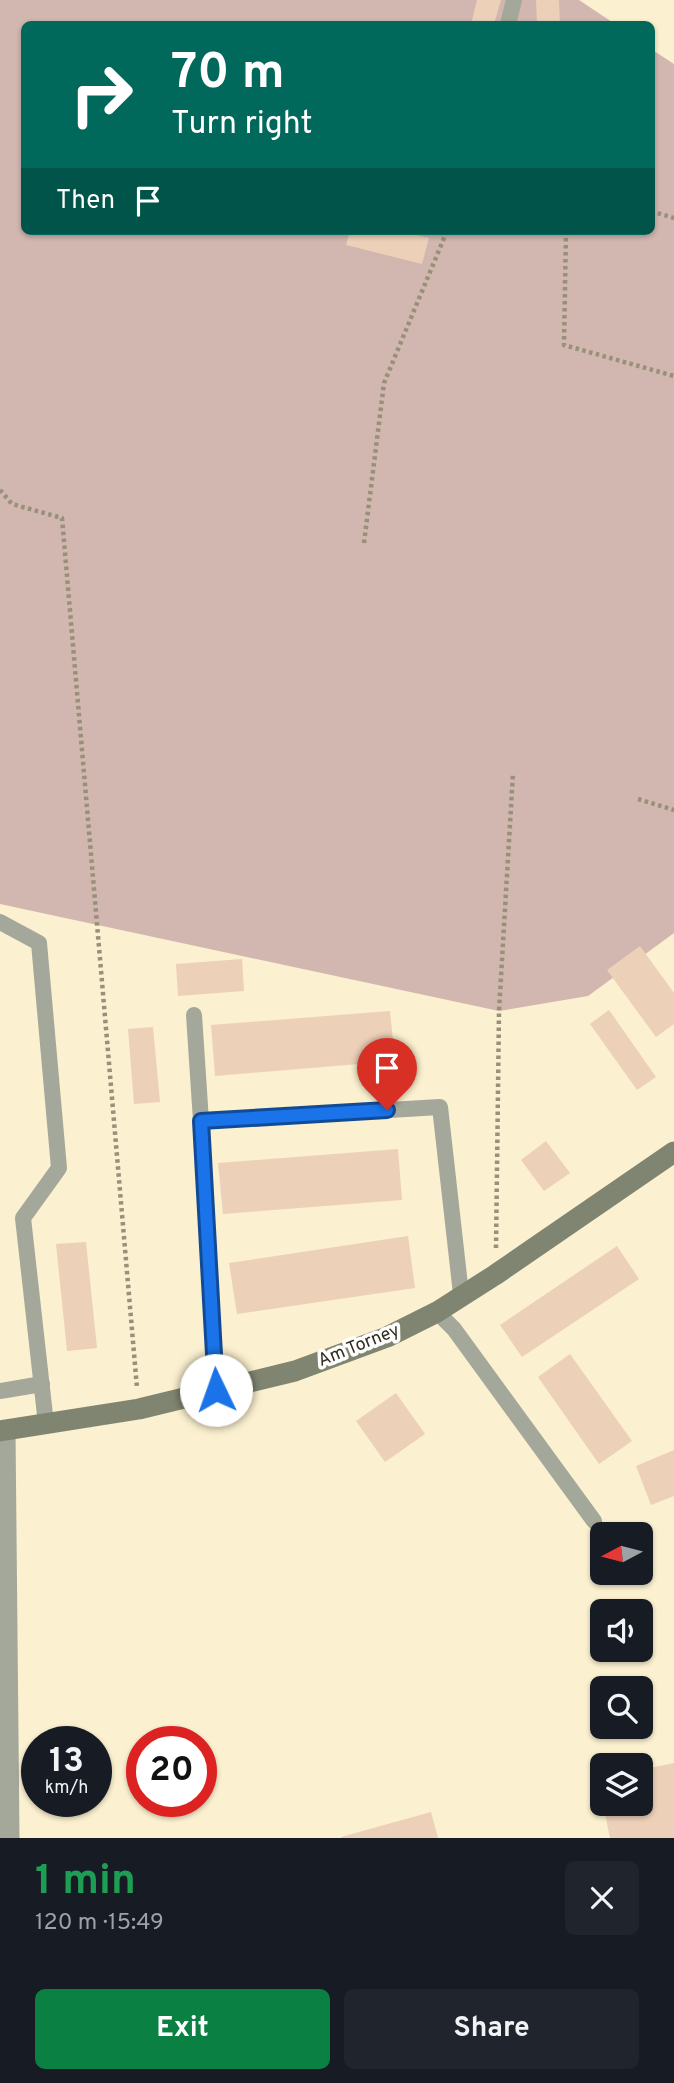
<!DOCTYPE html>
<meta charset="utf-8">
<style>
:root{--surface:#171b24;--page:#20242c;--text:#f1f3f6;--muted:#9ea1a6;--accent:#0b8043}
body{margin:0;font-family:Overpass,sans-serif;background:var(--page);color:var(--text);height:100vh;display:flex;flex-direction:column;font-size:26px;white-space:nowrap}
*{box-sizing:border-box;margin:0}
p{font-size:23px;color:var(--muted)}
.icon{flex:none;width:38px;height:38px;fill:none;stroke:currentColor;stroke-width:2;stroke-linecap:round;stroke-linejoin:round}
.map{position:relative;height:1838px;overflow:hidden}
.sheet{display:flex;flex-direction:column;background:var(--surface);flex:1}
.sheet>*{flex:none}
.hud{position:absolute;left:21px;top:21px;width:634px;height:214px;border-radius:10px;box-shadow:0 2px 5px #0004;background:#00695c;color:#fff;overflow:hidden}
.needle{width:46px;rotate:263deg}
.buttons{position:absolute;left:590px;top:1522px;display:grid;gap:14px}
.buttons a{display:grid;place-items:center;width:63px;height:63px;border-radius:10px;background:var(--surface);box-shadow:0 2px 5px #0004;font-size:35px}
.speed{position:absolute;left:21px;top:1726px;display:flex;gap:14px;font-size:35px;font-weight:700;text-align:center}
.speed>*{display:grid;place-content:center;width:91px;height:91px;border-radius:50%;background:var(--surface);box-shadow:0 2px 5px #0004;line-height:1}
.speed small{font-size:18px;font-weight:400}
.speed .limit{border:10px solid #d22;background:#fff;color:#111}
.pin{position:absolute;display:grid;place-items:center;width:60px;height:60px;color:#fff;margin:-72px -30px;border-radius:50% 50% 50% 0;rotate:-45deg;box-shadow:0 0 7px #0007}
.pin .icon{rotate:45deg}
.me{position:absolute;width:77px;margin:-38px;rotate:357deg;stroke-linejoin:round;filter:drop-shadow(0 0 5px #0008)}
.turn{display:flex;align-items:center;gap:24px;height:147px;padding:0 35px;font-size:32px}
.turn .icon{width:91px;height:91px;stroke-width:2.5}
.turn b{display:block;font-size:49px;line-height:60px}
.then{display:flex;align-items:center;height:66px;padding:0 35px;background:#0003;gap:14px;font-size:26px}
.round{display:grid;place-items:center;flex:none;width:74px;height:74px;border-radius:10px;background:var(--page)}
.summary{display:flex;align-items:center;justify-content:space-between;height:119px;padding:0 35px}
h1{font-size:42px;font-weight:700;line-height:52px;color:#1e9e55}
.primary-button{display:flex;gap:14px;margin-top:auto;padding:14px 35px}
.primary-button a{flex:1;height:80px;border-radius:10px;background:var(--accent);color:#fff;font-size:28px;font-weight:700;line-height:80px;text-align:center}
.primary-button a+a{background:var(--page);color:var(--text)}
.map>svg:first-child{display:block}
.green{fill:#d2b6b0}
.building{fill:#ecd0b8}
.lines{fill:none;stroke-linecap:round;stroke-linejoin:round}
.path{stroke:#989079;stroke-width:4.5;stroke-dasharray:3.5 3.5;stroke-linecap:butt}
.lane{stroke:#a4a89a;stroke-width:16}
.street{stroke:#a4a89a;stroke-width:21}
.secondary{stroke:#808571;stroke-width:21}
.route-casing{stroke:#114b97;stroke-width:18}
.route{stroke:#1a73e8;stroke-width:12}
.labels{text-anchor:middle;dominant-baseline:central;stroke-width:7;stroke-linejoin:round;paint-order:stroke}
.street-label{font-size:18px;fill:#322d21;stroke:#fdfdfd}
</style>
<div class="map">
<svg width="674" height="1838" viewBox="0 0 674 1838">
<rect width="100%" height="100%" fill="#fbf0cf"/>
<path class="green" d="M0 0H579L615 24H24V231H651V49L674 64V933L588 996 499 1011 0 904Z"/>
<g class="building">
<path d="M477 0H501L494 24H471Z"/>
<path d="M536 0H559L560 24H537Z"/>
<path d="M350 231H401L429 238 422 264 346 245Z"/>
<path d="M640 946 674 993V1024L656 1037 607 970Z"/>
<path d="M242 959 244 991 178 996 176 964Z"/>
<path d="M609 1010 656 1077 637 1090 590 1024Z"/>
<path d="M390 1011 395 1061 215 1076 211 1025Z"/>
<path d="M153 1027 160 1102 134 1104 128 1029Z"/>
<path d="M546 1141 570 1173 544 1191 521 1160Z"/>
<path d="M398 1149 402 1200 223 1214 218 1163Z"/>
<path d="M408 1236 415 1288 237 1314 229 1263Z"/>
<path d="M86 1242 97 1348 67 1351 56 1244Z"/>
<path d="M617 1246 639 1279 522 1357 500 1325Z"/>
<path d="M570 1354 632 1441 599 1464 538 1377Z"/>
<path d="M396 1393 425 1434 385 1462 356 1421Z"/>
<path d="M674 1450V1496L651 1505 636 1466Z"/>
<path d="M674 1763V1838H610L603 1804H640V1770Z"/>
<path d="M431 1812 438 1838H341V1837Z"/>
</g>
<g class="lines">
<g class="path">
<path d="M651 211 674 218"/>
<path d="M566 231 564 345 674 376"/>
<path d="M0 490 12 504 62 518 137 1388"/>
<path d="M364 543 384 383 447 231"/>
<path d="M638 799 674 810"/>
<path d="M496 1248 499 1011 513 773"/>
</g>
<g class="lane">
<path d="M508 24 514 0"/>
<path d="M0 922 39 943 59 1168 23 1218 46 1424"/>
<path d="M194 1015 201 1121"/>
<path d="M437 1312 454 1329 594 1521"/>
<path d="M216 1390 201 1121 440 1107 461 1294"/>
<path d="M0 1391 42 1384"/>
</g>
<path class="street" d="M5 1431 9 1838"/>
<path class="secondary" d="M0 1431 139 1409 295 1371 387 1337 437 1312 495 1275 674 1152"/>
</g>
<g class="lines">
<g class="route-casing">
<path id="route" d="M216 1390 201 1121 387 1110"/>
</g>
<use href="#route" class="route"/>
</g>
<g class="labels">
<g class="street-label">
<text transform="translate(359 1346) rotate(-22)">Am Torney</text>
</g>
</g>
</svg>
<div class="buttons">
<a><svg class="needle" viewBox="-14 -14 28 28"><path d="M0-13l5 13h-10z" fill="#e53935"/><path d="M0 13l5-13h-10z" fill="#9ea1a6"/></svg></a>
<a><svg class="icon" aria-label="sound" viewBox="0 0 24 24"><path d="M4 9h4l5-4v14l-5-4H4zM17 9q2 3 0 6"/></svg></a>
<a><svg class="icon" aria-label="search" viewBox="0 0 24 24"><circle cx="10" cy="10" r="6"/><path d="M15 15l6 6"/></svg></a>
<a><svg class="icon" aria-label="layers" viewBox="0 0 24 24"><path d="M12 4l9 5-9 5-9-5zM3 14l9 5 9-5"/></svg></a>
</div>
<div class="speed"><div>13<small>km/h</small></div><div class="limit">20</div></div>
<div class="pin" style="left:387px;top:1110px;background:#d93025"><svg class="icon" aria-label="arrive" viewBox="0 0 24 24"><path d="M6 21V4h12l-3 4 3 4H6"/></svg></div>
<svg class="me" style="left:216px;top:1390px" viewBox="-20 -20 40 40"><circle r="19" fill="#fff"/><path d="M0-13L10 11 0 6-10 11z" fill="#1a73e8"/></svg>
<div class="hud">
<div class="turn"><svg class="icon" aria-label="right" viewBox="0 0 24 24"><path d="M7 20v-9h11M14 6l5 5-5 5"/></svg><div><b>70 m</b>Turn right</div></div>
<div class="then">Then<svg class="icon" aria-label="arrive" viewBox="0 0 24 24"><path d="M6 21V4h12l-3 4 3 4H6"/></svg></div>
</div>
</div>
<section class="sheet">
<div class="summary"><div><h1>1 min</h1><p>120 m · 15:49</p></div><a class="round"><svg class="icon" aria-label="close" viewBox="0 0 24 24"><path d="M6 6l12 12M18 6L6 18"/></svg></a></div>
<div class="primary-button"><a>Exit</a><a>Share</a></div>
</section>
